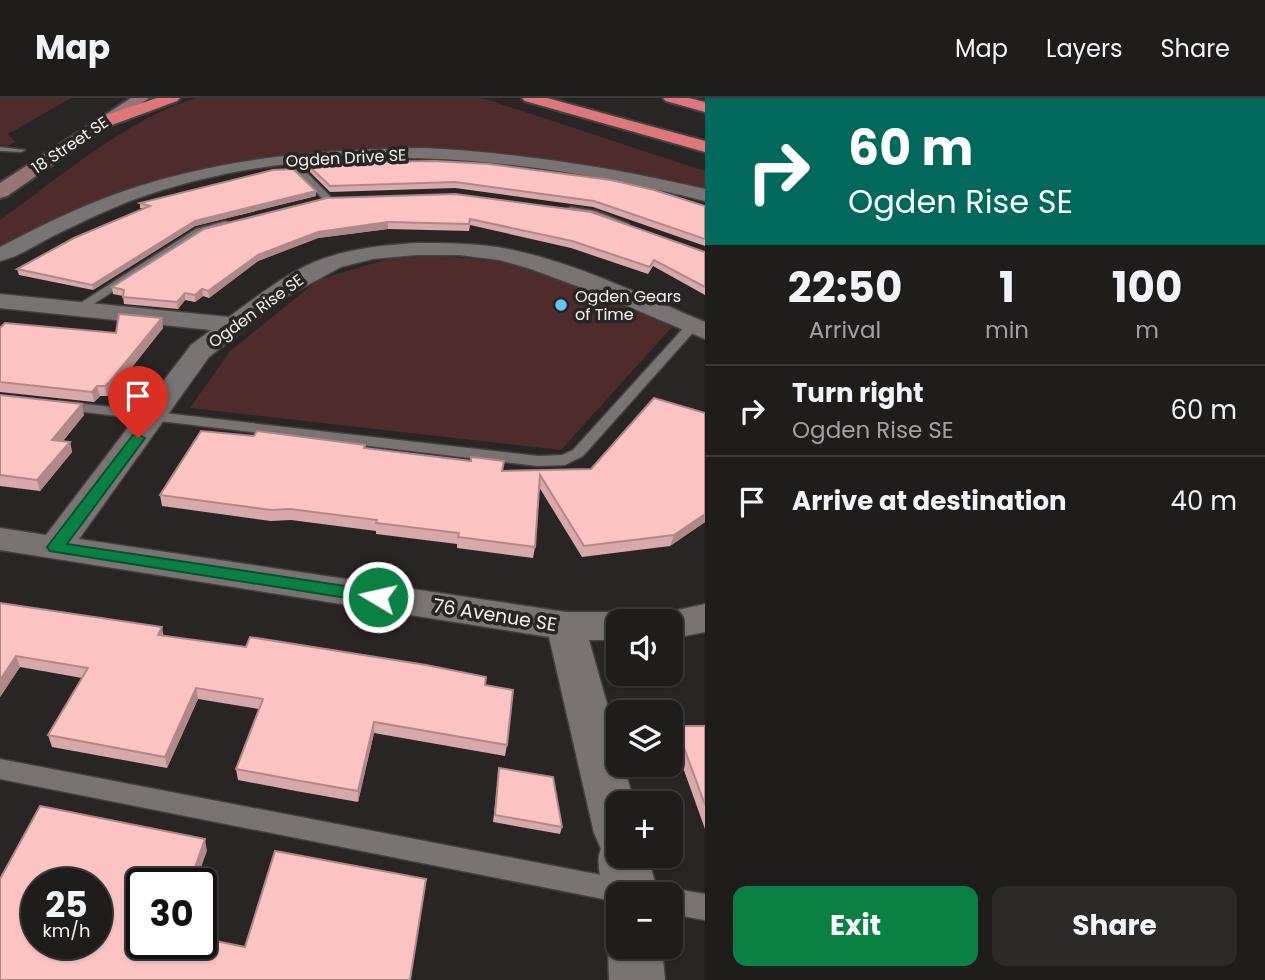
<!DOCTYPE html>
<meta charset="utf-8">
<style>
:root{--surface:#1f1c1c;--page:#2c2929;--text:#f1f3f6;--muted:#a1a1a3;--line:#3c3a3b;--accent:#0b8043}
body{margin:0;font-family:Poppins,sans-serif;background:var(--page);color:var(--text);height:100vh;display:flex;flex-direction:column;font-size:26px;white-space:nowrap}
*{box-sizing:border-box;margin:0}
p{font-size:23px;color:var(--muted)}
.icon{flex:none;width:38px;height:38px;fill:none;stroke:currentColor;stroke-width:2;stroke-linecap:round;stroke-linejoin:round}
.map{position:relative;flex:1;overflow:hidden}
.details{display:flex;flex-direction:column;background:var(--surface);width:560px}
.details>*{flex:none}
.hud{background:#00695c;color:#fff;overflow:hidden}
.controls{position:absolute;left:606px;top:511px;display:grid;gap:14px}
.controls a{display:grid;place-items:center;width:77px;height:77px;border-radius:14px;background:var(--surface);box-shadow:0 2px 5px #0004,0 0 0 2px var(--line);font-size:35px}
.speed{position:absolute;left:21px;top:770px;display:flex;gap:14px;font-size:35px;font-weight:700;text-align:center}
.speed>*{display:grid;place-content:center;width:91px;height:91px;border-radius:50%;background:var(--surface);box-shadow:0 2px 5px #0004,0 0 0 2px var(--line);line-height:1}
.speed small{font-size:18px;font-weight:400}
.speed .limit{border:4px solid #111;border-radius:10px;background:#fff;color:#111}
.pin{position:absolute;display:grid;place-items:center;width:60px;height:60px;color:#fff;margin:-72px -30px;border-radius:50% 50% 50% 0;rotate:-45deg;box-shadow:0 0 7px #0007}
.pin .icon{rotate:45deg}
.me{position:absolute;width:77px;margin:-38px;rotate:279deg;stroke-linejoin:round;filter:drop-shadow(0 0 5px #0008)}
.turn{display:flex;align-items:center;gap:24px;height:147px;padding:0 28px;font-size:32px}
.turn .icon{width:91px;height:91px;stroke-width:2.5}
.turn b{display:block;font-size:49px;line-height:60px}
.eta{display:flex;justify-content:space-evenly;align-items:center;height:119px;text-align:center}
.eta b{font-size:42px;font-weight:700;line-height:49px}
.cta{display:flex;gap:14px;margin-top:auto;padding:14px 28px}
.cta a{flex:1;height:80px;border-radius:14px;background:var(--accent);color:#fff;font-size:28px;font-weight:700;line-height:80px;text-align:center}
.cta a+a{background:var(--page);color:var(--text)}
ul{padding:0;list-style:none}
li{display:flex;align-items:center;gap:21px;height:91px;padding:0 28px;border-top:2px solid var(--line)}
li div{flex:1}
li b{display:block;font-size:26px}
li em{font-style:normal}
header{display:flex;align-items:center;gap:42px;box-sizing:border-box;height:98px;padding:0 35px;background:var(--surface);border-bottom:2px solid var(--line)}
header strong{font-size:33px}
nav{display:flex;gap:38px;margin-inline-start:auto;font-size:24px}
main{display:flex;flex:1;min-height:0}
.map>svg:first-child{display:block}
.green{fill:#502b2c}
.lines{fill:none;stroke-linecap:round;stroke-linejoin:round}
.lane-casing{stroke:#444040;stroke-width:3}
.street-casing{stroke:#444040;stroke-width:3}
.secondary-casing{stroke:#444040;stroke-width:4}
.highway-casing{stroke:#444040;stroke-width:4}
.lane{fill:#797373;fill-rule:evenodd}
.street{fill:#797373;fill-rule:evenodd}
.secondary{fill:#977475;fill-rule:evenodd}
.highway{fill:#dd777b;fill-rule:evenodd}
.wall{fill:#d9a8a8}
.shaded-wall{fill:#b08888}
.building{fill:#fcc3c3;stroke:#b08888;stroke-width:2;fill-rule:evenodd}
.route{fill:#0b8043;stroke:#07532c;stroke-width:2}
.poi-dot{fill:#64c5ee;stroke:#292525;stroke-width:2.5}
.labels{text-anchor:middle;dominant-baseline:central;stroke-width:7;stroke-linejoin:round;paint-order:stroke}
.far-street-label{font-size:16px;fill:#f3f0f0;stroke:#292525}
.far-poi-label{font-size:16px;fill:#f3f0f0;stroke:#292525;text-anchor:start}
.street-label{font-size:19px;fill:#f3f0f0;stroke:#292525}
</style>
<header>
<strong>Map</strong>
<nav><a>Map</a><a>Layers</a><a>Share</a></nav>
</header>
<main>
<div class="map">
<svg width="705" height="882" viewBox="0 0 705 882">
<rect width="100%" height="100%" fill="#292525"/>
<g class="green">
<path d="M0 0H71L8 36 15 44 7 48 0 47Z"/>
<path d="M196 0H482L705 73V92L636 76 549 62 358 55 162 84 0 151V122C58 81 129 19 196 0Z"/>
<path d="M430 157 500 163 548 177 672 229 561 352 190 310 230 253 318 182 387 161Z"/>
</g>
<g class="lines">
<g class="lane-casing">
<g id="lane">
<path d="M0 49 25 52 21 54 0 53Z"/>
<path d="M287 61H293L330 98V102H324L287 65Z"/>
<path d="M571 109 596 113 629 126 624 129 591 118 568 114V110Z"/>
<path d="M225 123 229 124V128L204 135 81 214 71 211 196 131Z"/>
<path d="M693 223 699 227 697 230 583 358 565 367 538 368 59 311 52 307 59 303 538 358 562 357 573 352 689 224Z"/>
<path d="M0 661 637 784 646 787 650 796H618V804L0 681Z"/>
<path d="M670 790 705 796V822L670 816V796H660Z"/>
</g>
</g>
<g class="street-casing">
<g id="street">
<path d="M425 50C521 55 612 69 705 91V103C525 58 330 37 150 96 116 107 84 123 53 138 36 147 18 159 0 163V149C44 126 89 104 136 89 230 59 327 51 425 50Z"/>
<path d="M416 145C443 145 470 145 497 149 569 161 638 196 705 224V241L601 197 528 170 499 162 459 157H416L373 161 341 169 284 200 209 259 79 441 566 514H618L632 518 635 523H618V542H589L618 645V667H624L634 705H618V758H648L658 796H618V815L614 813C606 797 593 768 601 751L594 735 549 539 0 452V430L46 437 191 247 211 232 0 210V196L229 219C259 197 290 172 325 160 354 150 386 147 416 145Z"/>
<path d="M705 506V534L670 541V523H653L656 517Z"/>
<path d="M618 829V849H662L665 882H609L608 849Z"/>
</g>
</g>
<g class="secondary-casing">
<path id="secondary" d="M131 0H149L7 98 0 100V85Z"/>
</g>
<g class="highway-casing">
<g id="highway">
<path d="M157 0H180L177 3 112 27H100L98 23 100 19Z"/>
<path d="M522 0H547L705 43V54L525 3Z"/>
<path d="M663 0H689L705 4V14L666 3Z"/>
</g>
</g>
<use href="#lane" class="lane"/>
<use href="#street" class="street"/>
<use href="#secondary" class="secondary"/>
<use href="#highway" class="highway"/>
</g>
<g class="wall">
<path d="M309 68 705 108V148L593 109 455 90 330 94 310 74Z"/>
<path d="M316 98 195 128 93 192 19 177 17 171 144 111 140 110V105Z"/>
<path d="M327 100 705 154V197L653 168 648 176 571 150 470 127 469 133 388 131 318 140 258 163 209 200 203 198 195 204 185 202 178 211 124 206 123 198 113 196 112 189Z"/>
<path d="M0 230 116 235 163 230 110 297 109 296 107 298H100L94 304 0 294Z"/>
<path d="M0 297 84 317 63 343 70 344 72 354 40 393 0 388Z"/>
<path d="M365 350 502 373 591 371 705 424 670 448 582 459 539 389 535 449 533 460 457 450V446L376 436V433L291 422 271 423 162 408 160 397Z"/>
<path d="M0 505 164 538 485 587 507 647 505 658 374 635 358 704 296 693 238 682 236 671 259 611 198 601 167 670 52 649 48 637 82 580 20 569 0 599Z"/>
<path d="M676 628H705V731L672 639Z"/>
<path d="M499 670 562 729 560 736 493 724Z"/>
</g>
<g class="shaded-wall">
<path d="M316 93V98L195 128 93 192 92 187 195 123Z"/>
<path d="M388 124V131L318 140 258 163 209 200 208 193 258 157 318 134Z"/>
<path d="M202 191 203 198 195 204V197Z"/>
<path d="M185 195V202L178 211 177 204Z"/>
<path d="M162 220 163 230 110 297 109 296 107 298 105 288Z"/>
<path d="M97 288 100 298 94 304 92 294Z"/>
<path d="M82 306 84 317 55 352 52 342Z"/>
<path d="M70 344 72 354 40 393 37 382Z"/>
<path d="M705 416V424L670 448 674 437Z"/>
<path d="M162 529 164 540 158 537Z"/>
<path d="M16 558 20 569 0 599V582Z"/>
<path d="M196 590 198 601 167 670 165 659Z"/>
<path d="M374 624V635L358 704V693Z"/>
<path d="M205 741 207 753 195 786H189Z"/>
</g>
<g class="building">
<path d="M435 63 489 66 611 82 654 92 705 108V141L594 103 455 84 330 88 309 68 355 64Z"/>
<path d="M293 71 316 93 195 123 92 187 17 171 74 140 150 108 140 105 273 72Z"/>
<path d="M455 96 591 114 705 154V189L654 162 650 169 572 143 470 121 469 126 388 124 318 134 258 157 208 193 202 191 195 197 185 195 177 204 123 199 124 192 112 189 204 131 327 100Z"/>
<path d="M119 216 162 220 107 287 108 285 105 288H97L92 294 0 284V230L5 225 116 235Z"/>
<path d="M0 297 82 306 52 342 70 344 37 382 0 377Z"/>
<path d="M654 300 705 315V416L674 437 584 448 540 377 535 449 458 439 459 435 376 425 377 422 290 411 271 412 160 397 201 333 254 338 257 333 365 347 364 350 471 363V359L504 363 502 373 591 371Z"/>
<path d="M0 505 162 529 158 537 246 549 250 539 426 567 486 579 485 587 513 592 507 647 374 624 358 693 295 682 236 671 263 601 196 590 165 659 48 637 88 570 16 558 0 582Z"/>
<path d="M676 628H705V707Z"/>
<path d="M499 670 553 679 562 729 495 717Z"/>
<path d="M40 708 205 741 189 786H142V845H201V840L245 849 275 753 426 781 410 882H0V781ZM37 786H96V845H37Z"/>
</g>
<path class="route" d="M138 336 145 340 67 446 378 493 386 499 384 503 378 505 50 453 47 449 50 445 133 337Z"/>
<circle class="poi-dot" cx="561" cy="207" r="7"/>
<g class="labels">
<g class="far-street-label">
<text transform="translate(70 47) rotate(-34)">18 Street SE</text>
<text transform="translate(346 60) rotate(-3)">Ogden Drive SE</text>
<text transform="translate(256 213) rotate(-36)">Ogden Rise SE</text>
</g>
<g class="far-poi-label">
<text x="575" y="198">Ogden Gears<tspan x="575" dy="18">of Time</tspan></text>
</g>
<g class="street-label">
<text transform="translate(495 517) rotate(9)">76 Avenue SE</text>
</g>
</g>
</svg>
<div class="controls">
<a><svg class="icon" aria-label="sound" viewBox="0 0 24 24"><path d="M4 9h4l5-4v14l-5-4H4zM17 9q2 3 0 6"/></svg></a>
<a><svg class="icon" aria-label="layers" viewBox="0 0 24 24"><path d="M12 4l9 5-9 5-9-5zM3 14l9 5 9-5"/></svg></a>
<a>+</a>
<a>−</a>
</div>
<div class="speed"><div>25<small>km/h</small></div><div class="limit">30</div></div>
<div class="pin" style="left:138px;top:340px;background:#d93025"><svg class="icon" aria-label="arrive" viewBox="0 0 24 24"><path d="M6 21V4h12l-3 4 3 4H6"/></svg></div>
<svg class="me" style="left:378px;top:499px" viewBox="-20 -20 40 40"><circle r="17" fill="#0b8043" stroke="#fff" stroke-width="3"/><path d="M0-11L8 9 0 5-8 9z" fill="#fff"/></svg>
</div>
<section class="details">
<div class="hud">
<div class="turn"><svg class="icon" aria-label="right" viewBox="0 0 24 24"><path d="M7 20v-9h11M14 6l5 5-5 5"/></svg><div><b>60 m</b>Ogden Rise SE</div></div>
</div>
<div class="eta">
<div><b>22:50</b><p>Arrival</p></div>
<div><b>1</b><p>min</p></div>
<div><b>100</b><p>m</p></div>
</div>
<ul>
<li><svg class="icon" aria-label="right" viewBox="0 0 24 24"><path d="M7 20v-9h11M14 6l5 5-5 5"/></svg><div><b>Turn right</b><p>Ogden Rise SE</p></div><em>60 m</em></li>
<li><svg class="icon" aria-label="arrive" viewBox="0 0 24 24"><path d="M6 21V4h12l-3 4 3 4H6"/></svg><div><b>Arrive at destination</b></div><em>40 m</em></li>
</ul>
<div class="cta"><a>Exit</a><a>Share</a></div>
</section>
</main>
